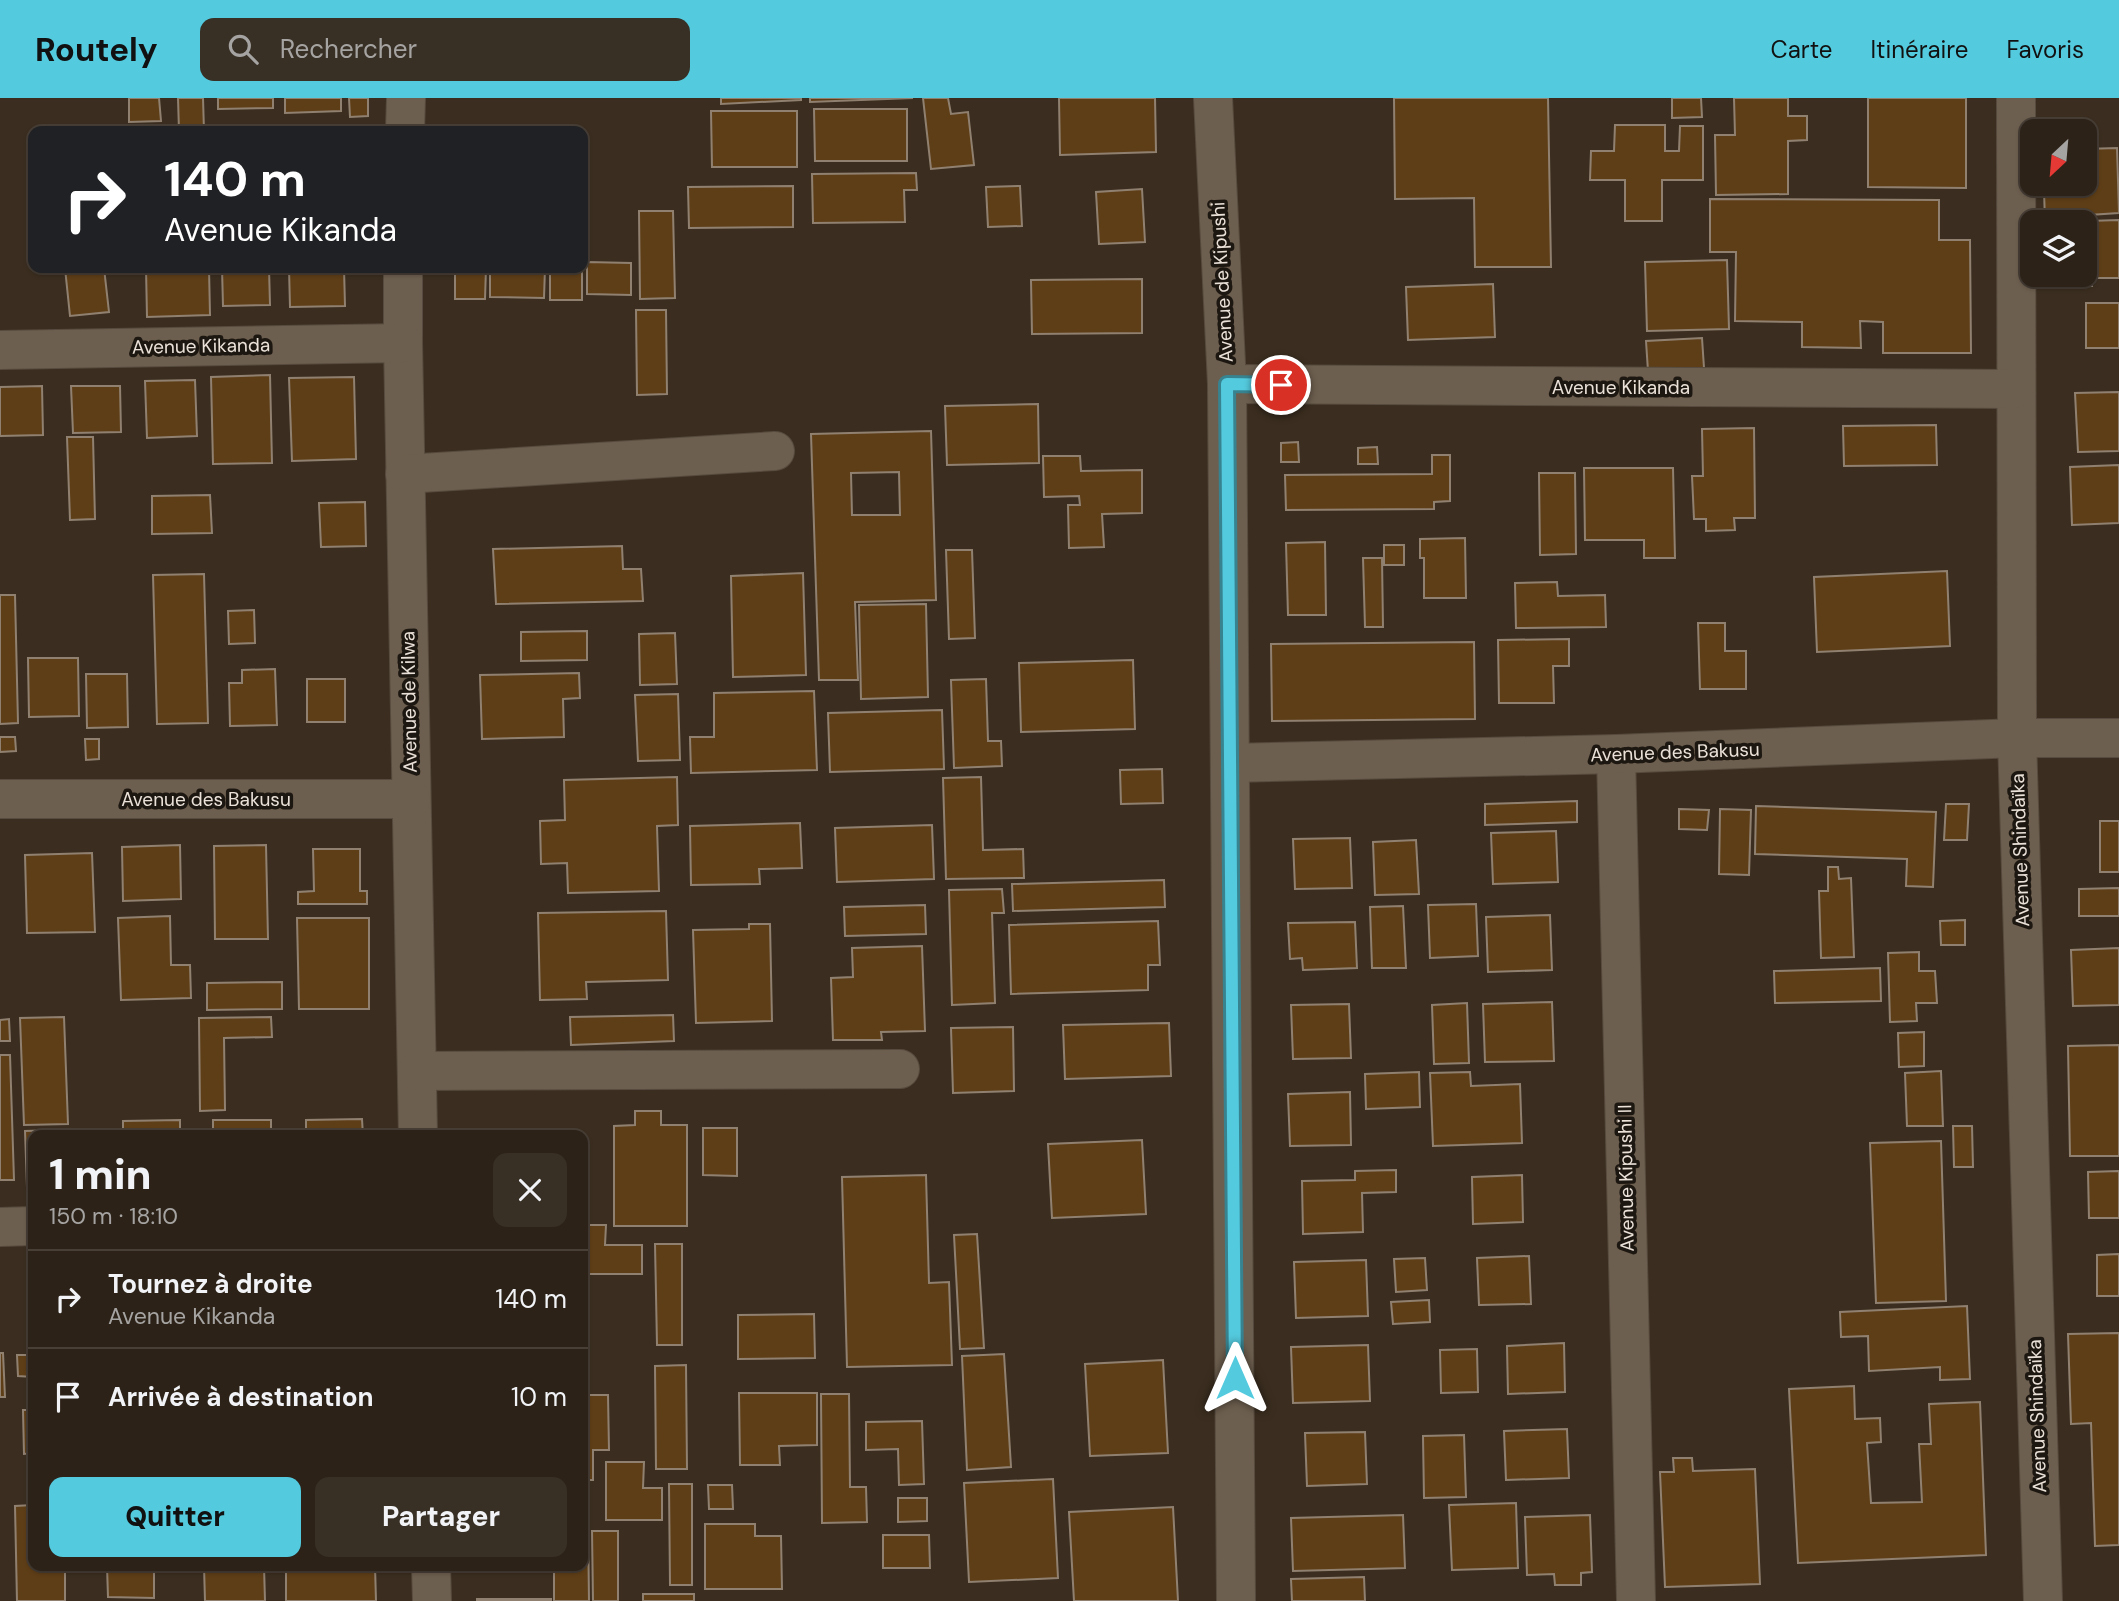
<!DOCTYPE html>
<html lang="fr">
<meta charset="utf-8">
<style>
:root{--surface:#2c2218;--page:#382f25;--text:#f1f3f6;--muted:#a6a4a2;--line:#483f37;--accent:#54cade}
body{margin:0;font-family:"DM Sans",sans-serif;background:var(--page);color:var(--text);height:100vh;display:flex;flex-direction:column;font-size:26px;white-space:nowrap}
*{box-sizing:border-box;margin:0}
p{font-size:23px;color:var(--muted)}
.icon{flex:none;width:38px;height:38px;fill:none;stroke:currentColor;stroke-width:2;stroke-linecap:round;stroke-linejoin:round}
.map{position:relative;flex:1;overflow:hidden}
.details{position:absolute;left:28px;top:1032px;width:560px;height:441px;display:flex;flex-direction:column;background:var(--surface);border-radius:14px;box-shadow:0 2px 5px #0004,0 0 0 2px var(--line)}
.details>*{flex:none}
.guide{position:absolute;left:28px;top:28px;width:560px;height:147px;border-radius:14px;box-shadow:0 2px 5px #0004,0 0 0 2px var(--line);background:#202124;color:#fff;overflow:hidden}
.needle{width:46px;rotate:206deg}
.fabs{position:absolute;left:2020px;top:21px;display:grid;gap:14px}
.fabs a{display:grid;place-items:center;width:77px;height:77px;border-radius:14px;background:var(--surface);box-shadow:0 2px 5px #0004,0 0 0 2px var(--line);font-size:35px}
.pin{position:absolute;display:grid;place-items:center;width:60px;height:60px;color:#fff;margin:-30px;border:4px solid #fff;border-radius:50%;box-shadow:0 2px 7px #0007}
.me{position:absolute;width:77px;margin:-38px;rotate:0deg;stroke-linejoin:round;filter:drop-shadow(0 0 5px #0008)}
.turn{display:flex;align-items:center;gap:24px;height:147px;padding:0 21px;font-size:32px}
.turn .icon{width:91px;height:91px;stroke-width:2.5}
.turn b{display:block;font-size:49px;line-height:60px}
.round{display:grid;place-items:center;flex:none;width:74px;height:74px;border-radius:14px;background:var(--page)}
.headline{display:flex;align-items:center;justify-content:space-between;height:119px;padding:0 21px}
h1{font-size:42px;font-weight:800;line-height:52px}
.primary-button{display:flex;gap:14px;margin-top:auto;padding:14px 21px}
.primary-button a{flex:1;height:80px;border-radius:14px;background:var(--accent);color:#111;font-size:28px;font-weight:800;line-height:80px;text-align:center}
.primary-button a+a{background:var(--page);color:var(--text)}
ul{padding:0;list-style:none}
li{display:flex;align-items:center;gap:21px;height:98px;padding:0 21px;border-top:2px solid var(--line)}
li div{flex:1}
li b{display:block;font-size:26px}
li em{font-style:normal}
header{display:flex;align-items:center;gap:42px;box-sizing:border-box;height:98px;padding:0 35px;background:var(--accent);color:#111}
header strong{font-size:33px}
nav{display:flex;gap:38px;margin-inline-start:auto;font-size:24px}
.search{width:490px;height:63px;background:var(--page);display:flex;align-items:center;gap:18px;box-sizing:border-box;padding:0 24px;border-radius:14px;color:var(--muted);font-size:26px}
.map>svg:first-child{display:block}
.building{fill:#5e3e17;stroke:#908070;stroke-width:2;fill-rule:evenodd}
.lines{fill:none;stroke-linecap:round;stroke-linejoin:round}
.minor-casing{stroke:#564b3e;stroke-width:40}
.minor{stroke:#6d5f4f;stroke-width:38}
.route-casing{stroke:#378390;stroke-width:18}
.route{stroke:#54cade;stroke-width:12}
.labels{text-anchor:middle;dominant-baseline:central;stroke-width:7;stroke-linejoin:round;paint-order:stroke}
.street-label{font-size:19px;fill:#eae2d9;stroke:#1d1711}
</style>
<header>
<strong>Routely</strong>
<div class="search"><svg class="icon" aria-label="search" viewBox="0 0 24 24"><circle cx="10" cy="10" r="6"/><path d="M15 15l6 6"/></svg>Rechercher</div>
<nav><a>Carte</a><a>Itinéraire</a><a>Favoris</a></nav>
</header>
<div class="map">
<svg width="2119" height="1503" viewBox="0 0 2119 1503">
<rect width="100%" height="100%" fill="#3b2e20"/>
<g class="building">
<path d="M129 0H159L161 23 129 24Z"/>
<path d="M178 0H203L204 33H179Z"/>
<path d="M218 0H273V10L218 11Z"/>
<path d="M285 0H341V13L285 15Z"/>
<path d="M349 0H368V18L350 19Z"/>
<path d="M721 0H801V2L721 6Z"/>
<path d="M810 0H913L810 4Z"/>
<path d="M923 0H948L951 16 968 14 974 67 931 71Z"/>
<path d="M1059 0H1155L1156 54 1060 57Z"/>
<path d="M1394 0H1548L1551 169H1475L1474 100 1395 101Z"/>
<path d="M1672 0H1701L1702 19 1672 20Z"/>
<path d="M1734 0H1788V18H1807V42L1788 43V96L1716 97 1715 37H1735Z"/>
<path d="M1868 0H1966V90L1868 89Z"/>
<path d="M814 11H907V63H815Z"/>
<path d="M711 13H797V69H712Z"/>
<path d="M1615 27H1665V53H1679L1680 28H1703V82H1662V123H1625V82H1590L1591 53H1614Z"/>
<path d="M2117 50 2119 115 2089 117V123L2119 122V180H2091L2092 188 2048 189V177H2084V124H2045L2044 92 2066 91V86H2084V51Z"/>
<path d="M916 75 917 92H904L905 124 813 125 812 76Z"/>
<path d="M793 88V129L689 130 688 89Z"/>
<path d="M1020 88 1022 128 988 129 986 89Z"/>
<path d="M1142 91 1145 144 1099 146 1096 94Z"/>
<path d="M1710 101 1939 102V142H1970L1971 255H1883V224L1860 223 1861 250 1802 249V224L1735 223 1736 154H1710Z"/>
<path d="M639 113H673L675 200 640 201Z"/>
<path d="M1727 162 1729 231 1647 233 1645 164Z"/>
<path d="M587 164 631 165V197L587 196Z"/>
<path d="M65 170H104L109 214 70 218Z"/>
<path d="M146 170H209L210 217 147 219Z"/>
<path d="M222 170H269L270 207 223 208Z"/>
<path d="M289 170H344L345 208 290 209Z"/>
<path d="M455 170H486L485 201H455Z"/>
<path d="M490 170H545L544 200 490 199Z"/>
<rect x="550" y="170" width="32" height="32"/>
<path d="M1142 181V235L1032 236 1031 182Z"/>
<path d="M1493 186 1495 239 1408 242 1406 189Z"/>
<rect x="2086" y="205" width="33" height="45"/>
<path d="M636 212H666L667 296 637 297Z"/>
<path d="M1702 240 1704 270 1648 273 1646 243Z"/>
<path d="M270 277 272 365 213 366 211 279Z"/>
<path d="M354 279 356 361 292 363 289 280Z"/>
<path d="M195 282 197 338 147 340 145 283Z"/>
<path d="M42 288 43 337 0 338V289Z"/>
<path d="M71 288H120L121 334 73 335Z"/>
<path d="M2119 294V353L2078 354 2075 295Z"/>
<path d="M1038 306 1039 365 947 367 945 308Z"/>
<path d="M1936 327 1937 367 1844 368 1843 328Z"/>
<path d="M1754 330 1755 420H1734L1735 432 1706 433V421H1694L1692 378H1703L1702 331Z"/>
<path d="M931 333 936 502 855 504 858 582H819L811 336ZM899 374 900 417H852L851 375Z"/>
<path d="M67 339H93L95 421 70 422Z"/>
<path d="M1298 344 1299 364H1281V345Z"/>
<path d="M1377 349 1378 366H1358V350Z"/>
<path d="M1432 357H1450V403L1434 404V411L1286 412 1285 377 1432 376Z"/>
<path d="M1043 358H1080L1081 373 1142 372V415L1102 416 1104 449 1069 450 1068 407H1080L1079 398 1044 399Z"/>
<path d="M2119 367V425L2072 427 2070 369Z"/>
<path d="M1584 370H1673L1675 460H1644V442H1585Z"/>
<path d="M1539 375H1575L1576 456 1540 457Z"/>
<path d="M210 397 212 435 152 436V398Z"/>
<path d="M365 404 366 448 321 449 319 405Z"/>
<path d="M1465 440 1466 500H1424V460H1420V441Z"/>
<path d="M1325 444 1326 517H1288L1286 445Z"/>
<rect x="1384" y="447" width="20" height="20"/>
<path d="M622 448 623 471H641L643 503 496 506 493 451Z"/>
<path d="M946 452H972L975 540 949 541Z"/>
<path d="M1363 460H1382L1383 529H1365Z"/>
<path d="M1947 473 1950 548 1817 554 1814 479Z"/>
<path d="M803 475 806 577 733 579 731 478Z"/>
<path d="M204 476 208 625 157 626 153 477Z"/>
<path d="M1557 484 1558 498 1605 497 1606 529 1516 530 1515 485Z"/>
<path d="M0 497H15L18 625 0 626Z"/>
<path d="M926 506 928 599 861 601 859 507Z"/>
<path d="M254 512 255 545 229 546 228 513Z"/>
<path d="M1698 525H1725V553H1746V591H1700Z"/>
<path d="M587 533V562L521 563V534Z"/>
<path d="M675 535 677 586 640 587 639 536Z"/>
<path d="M1569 541V568H1553L1554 605H1499L1498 542Z"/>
<path d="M1474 544 1475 621 1272 623 1271 546Z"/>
<path d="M28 560H78L79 618 29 619Z"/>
<path d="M1133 562 1135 631 1021 634 1019 565Z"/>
<path d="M275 571 277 627 230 628 229 585H242V572Z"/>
<path d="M579 575 580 600 563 601 564 639 482 641 480 577Z"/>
<path d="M86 576H127L128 629 87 630Z"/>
<rect x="307" y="581" width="38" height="43"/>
<path d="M986 581 988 643H1001L1002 668 954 670 951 582Z"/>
<path d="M814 593 817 672 691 675 690 639H714V595Z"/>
<path d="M678 596 680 662 638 663 635 597Z"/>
<path d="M942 612 944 671 830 674 828 615Z"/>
<path d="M0 639H15L16 653 0 654Z"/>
<path d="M85 641H99V661L86 662Z"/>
<path d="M1162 671 1163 705 1121 706 1120 672Z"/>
<path d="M677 679 678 727 657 728 659 793 568 795 567 765 541 766 540 723 565 722 564 682Z"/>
<path d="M981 679 983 752 1023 751 1024 780 946 781 943 680Z"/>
<path d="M1577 703V724L1485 727V706Z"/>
<path d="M1946 706H1969L1967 742H1944Z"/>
<path d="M1756 708 1936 714 1933 789 1906 788 1907 761 1755 756Z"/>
<path d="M1679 711 1709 712 1707 732 1679 731Z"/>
<path d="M1720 711 1751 712 1749 777 1719 776Z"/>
<rect x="2100" y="723" width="19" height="51"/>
<path d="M800 725 802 770 759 771 760 786 691 787 690 728Z"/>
<path d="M932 727 934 781 837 784 835 730Z"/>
<path d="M1556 733 1558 784 1493 786 1491 735Z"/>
<path d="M1350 740 1352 790 1295 791 1293 741Z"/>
<path d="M1416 742 1419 796 1375 797 1373 744Z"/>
<path d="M180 747 181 801 123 803 122 749Z"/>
<path d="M266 747 268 841H215L214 748Z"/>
<path d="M313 751H360V793H367V806H298V794L314 793Z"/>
<path d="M92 755 95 834 27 835 25 757Z"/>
<path d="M1828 769H1838L1839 781 1851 780 1854 859 1821 860 1819 793H1828Z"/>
<path d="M1164 782 1165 809 1013 813 1012 786Z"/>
<path d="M2119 790V818H2079V791Z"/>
<path d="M1002 791 1004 815H992L995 905 952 907 949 792Z"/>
<path d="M1476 806 1478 858 1430 860 1428 807Z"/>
<path d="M925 807 926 836 845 838 844 809Z"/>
<path d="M1403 808 1406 870H1372L1370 809Z"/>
<path d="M666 813 668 882 586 884 587 901 540 902 538 815Z"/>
<path d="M1550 817 1552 872 1488 874 1486 819Z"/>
<path d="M170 818 171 867H190L191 900 121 902 118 820Z"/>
<path d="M297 820H369V911H299Z"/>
<path d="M1965 822V847H1941L1940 823Z"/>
<path d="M1158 823 1160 867H1148V892L1011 896 1009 827Z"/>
<path d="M1355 824 1357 870 1303 872 1302 860 1290 861 1288 825Z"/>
<path d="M749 826H770L772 923 696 925 693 832 749 831Z"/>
<path d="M922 848 925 933 881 934 882 942H833L831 880 853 879 852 850Z"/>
<path d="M2119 850V907L2073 908 2071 852Z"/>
<path d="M1919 854V873H1935L1937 905H1916L1917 923 1890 924 1888 855Z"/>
<path d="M1880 870 1881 903 1775 905 1774 873Z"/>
<path d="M282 884V911L207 912V885Z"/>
<path d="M1552 904 1554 963 1485 964 1483 906Z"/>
<path d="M1467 905 1469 965 1434 966 1432 907Z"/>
<path d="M1349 906 1351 960 1293 961 1291 907Z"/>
<path d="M673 917 674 943 571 947 570 919Z"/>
<path d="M64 919 68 1026 24 1027 20 920Z"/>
<path d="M271 919 272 939 224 940 225 1012 200 1013 199 920Z"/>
<path d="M9 921 10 943H0V922Z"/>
<path d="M1169 925 1171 978 1065 981 1063 927Z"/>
<path d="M1013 929 1014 993 953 995 951 930Z"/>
<path d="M1924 934V968L1899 969 1898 935Z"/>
<path d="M2119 947V1058H2070L2068 948Z"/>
<path d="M0 957H10L14 1082H0Z"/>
<path d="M1941 973 1943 1028H1907L1905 975Z"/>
<path d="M1419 974 1420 1009 1366 1011 1365 976Z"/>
<path d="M1470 974 1471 988 1520 986 1522 1045 1433 1048 1430 975Z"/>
<path d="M1350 994 1351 1047 1290 1048 1288 996Z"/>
<path d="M635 1013H661V1027H687V1128H614V1028L635 1027Z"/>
<path d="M362 1021 363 1038H306V1022Z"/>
<path d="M180 1022V1038H123V1023Z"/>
<rect x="213" y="1022" width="58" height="16"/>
<path d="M1953 1028H1972L1973 1069H1954Z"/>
<path d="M703 1030H737V1078L703 1077Z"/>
<path d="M90 1031V1038H33V1089H27L25 1033Z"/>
<path d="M1142 1042 1146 1116 1052 1120 1048 1046Z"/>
<path d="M1941 1043 1946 1203 1876 1205 1870 1045Z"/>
<path d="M1396 1072V1094L1362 1095 1363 1134 1303 1136 1302 1083 1355 1082V1073Z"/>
<path d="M2119 1073V1120H2089L2088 1074Z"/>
<path d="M926 1077 929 1185 949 1184 952 1267 847 1269 842 1079Z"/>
<path d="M1522 1077 1523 1124 1473 1126 1472 1079Z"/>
<path d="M583 1127H606L605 1147H642V1176H583Z"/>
<path d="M977 1136 984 1250 960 1251 954 1137Z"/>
<path d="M655 1146H682V1247H657Z"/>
<path d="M2119 1156V1198H2097V1157Z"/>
<path d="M1529 1158 1531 1206 1479 1207 1477 1160Z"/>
<path d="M1425 1160 1427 1192 1396 1194 1394 1161Z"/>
<path d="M1366 1162 1368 1218 1296 1220 1294 1164Z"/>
<path d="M1429 1202 1430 1224 1393 1226 1391 1204Z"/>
<path d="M1967 1208 1970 1281 1940 1282V1269L1869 1273 1868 1238 1841 1239 1840 1214Z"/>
<path d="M814 1216 815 1260 738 1261V1217Z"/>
<path d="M2119 1235V1447L2095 1448 2091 1325 2071 1326 2068 1236Z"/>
<path d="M1564 1245 1565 1294 1508 1296 1507 1248Z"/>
<path d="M1368 1247 1370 1303 1293 1305 1291 1249Z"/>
<path d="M1477 1251 1478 1294 1441 1295 1440 1252Z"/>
<path d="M0 1255H3L5 1299H0Z"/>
<path d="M1004 1256 1011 1369 967 1372 962 1258Z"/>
<path d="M17 1257H33V1279L18 1278Z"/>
<path d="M1163 1262 1168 1355 1090 1358 1085 1266Z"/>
<path d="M686 1267 687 1371H656L655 1268Z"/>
<path d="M1854 1288 1855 1321 1880 1320 1881 1344 1867 1345 1871 1405 1922 1404 1919 1346H1931L1929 1306 1980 1304 1986 1457 1798 1465 1789 1291Z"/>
<path d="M739 1295H817V1347L779 1348 780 1367H740Z"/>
<path d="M821 1296H849L850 1389H866L867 1424 822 1425Z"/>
<path d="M583 1297H608L609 1352H593V1382H583Z"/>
<path d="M23 1312H33V1355L24 1356Z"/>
<path d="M922 1323 924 1386 899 1387 898 1351 866 1352V1324Z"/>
<path d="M1567 1331 1569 1380 1506 1382 1504 1333Z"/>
<path d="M1365 1334 1367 1386 1307 1388 1305 1335Z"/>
<path d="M1464 1337 1466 1399 1424 1400 1423 1338Z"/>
<path d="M1673 1360H1692L1693 1373 1755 1371 1760 1486 1665 1489 1660 1374H1674Z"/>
<path d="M606 1364H644L643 1390H662V1422H606Z"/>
<path d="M1053 1381 1058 1480 969 1484 964 1385Z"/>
<path d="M669 1386H692V1487H670Z"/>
<path d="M708 1387H732L733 1411H709Z"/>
<path d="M898 1400H927V1423L898 1424Z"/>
<path d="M1516 1405 1518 1470 1452 1472 1449 1407Z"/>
<path d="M33 1407V1468H65V1503H17L15 1408Z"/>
<path d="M1173 1409 1178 1503H1074L1069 1414Z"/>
<path d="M1403 1417 1405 1470 1293 1473 1291 1420Z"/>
<path d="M1590 1417 1592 1474 1581 1475V1487H1555L1554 1476 1527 1477 1525 1419Z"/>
<path d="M583 1422H588L589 1503H554V1468H583Z"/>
<path d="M705 1426H755V1438H781L782 1491H705Z"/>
<path d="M592 1433H618V1503H593Z"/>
<path d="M883 1437H929L930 1470H883Z"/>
<path d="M107 1468H154V1500L108 1499Z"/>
<path d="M204 1468H264L265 1503H205Z"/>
<path d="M286 1468H375L376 1503H286Z"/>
<path d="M1364 1479 1365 1503H1292L1291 1481Z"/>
<rect x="643" y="1496" width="51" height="7"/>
<rect x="477" y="1501" width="74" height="2"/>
</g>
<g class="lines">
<g class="minor-casing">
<g id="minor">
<path d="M1213 0 1227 286 1236 1503"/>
<path d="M2016 0 2017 640 2043 1503"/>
<path d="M405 33 406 0"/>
<path d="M403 170V245L418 1038"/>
<path d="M0 252 403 245"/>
<path d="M1227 286 2014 291"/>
<path d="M405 376 775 353"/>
<path d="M1616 656 1636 1503"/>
<path d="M1231 665 1616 656 2017 640H2119"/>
<path d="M0 701H411"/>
<path d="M417 973 900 971"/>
<path d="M0 1129 33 1128"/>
<path d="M431 1468 432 1503"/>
</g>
</g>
<use href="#minor" class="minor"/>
</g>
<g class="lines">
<g class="route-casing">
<path id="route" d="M1235 1280 1227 286 1281 287"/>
</g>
<use href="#route" class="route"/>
</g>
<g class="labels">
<g class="street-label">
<text transform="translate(1222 184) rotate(-93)">Avenue de Kipushi</text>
<text transform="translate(201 248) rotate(-1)">Avenue Kikanda</text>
<text x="1621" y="289">Avenue Kikanda</text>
<text transform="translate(409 604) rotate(-91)">Avenue de Kilwa</text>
<text transform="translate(1675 654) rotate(-2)">Avenue des Bakusu</text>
<text x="206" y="701">Avenue des Bakusu</text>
<text transform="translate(2020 752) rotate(-92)">Avenue Shindaïka</text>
<text transform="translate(1626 1080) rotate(-91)">Avenue Kipushi II</text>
<text transform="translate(2037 1318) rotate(-92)">Avenue Shindaïka</text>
</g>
</g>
</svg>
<div class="fabs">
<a><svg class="needle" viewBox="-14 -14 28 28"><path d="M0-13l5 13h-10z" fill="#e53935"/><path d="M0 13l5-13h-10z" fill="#a6a4a2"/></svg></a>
<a><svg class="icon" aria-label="layers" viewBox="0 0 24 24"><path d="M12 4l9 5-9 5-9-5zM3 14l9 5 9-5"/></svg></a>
</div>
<div class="pin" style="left:1281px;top:287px;background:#d93025"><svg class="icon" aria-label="arrive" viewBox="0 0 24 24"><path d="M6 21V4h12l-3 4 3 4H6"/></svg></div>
<svg class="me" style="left:1235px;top:1280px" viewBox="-20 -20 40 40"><path d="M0-17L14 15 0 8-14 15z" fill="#54cade" stroke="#fff" stroke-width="4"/></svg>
<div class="guide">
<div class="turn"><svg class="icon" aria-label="right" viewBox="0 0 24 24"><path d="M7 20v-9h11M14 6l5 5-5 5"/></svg><div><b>140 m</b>Avenue Kikanda</div></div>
</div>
<section class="details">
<div class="headline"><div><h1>1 min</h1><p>150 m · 18:10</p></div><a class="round"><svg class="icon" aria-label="close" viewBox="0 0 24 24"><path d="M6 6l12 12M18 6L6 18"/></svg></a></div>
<ul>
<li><svg class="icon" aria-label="right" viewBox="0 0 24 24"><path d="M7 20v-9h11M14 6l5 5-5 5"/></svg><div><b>Tournez à droite</b><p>Avenue Kikanda</p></div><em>140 m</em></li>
<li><svg class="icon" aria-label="arrive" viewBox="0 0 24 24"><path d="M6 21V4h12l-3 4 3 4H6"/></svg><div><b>Arrivée à destination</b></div><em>10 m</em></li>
</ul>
<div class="primary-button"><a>Quitter</a><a>Partager</a></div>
</section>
</div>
